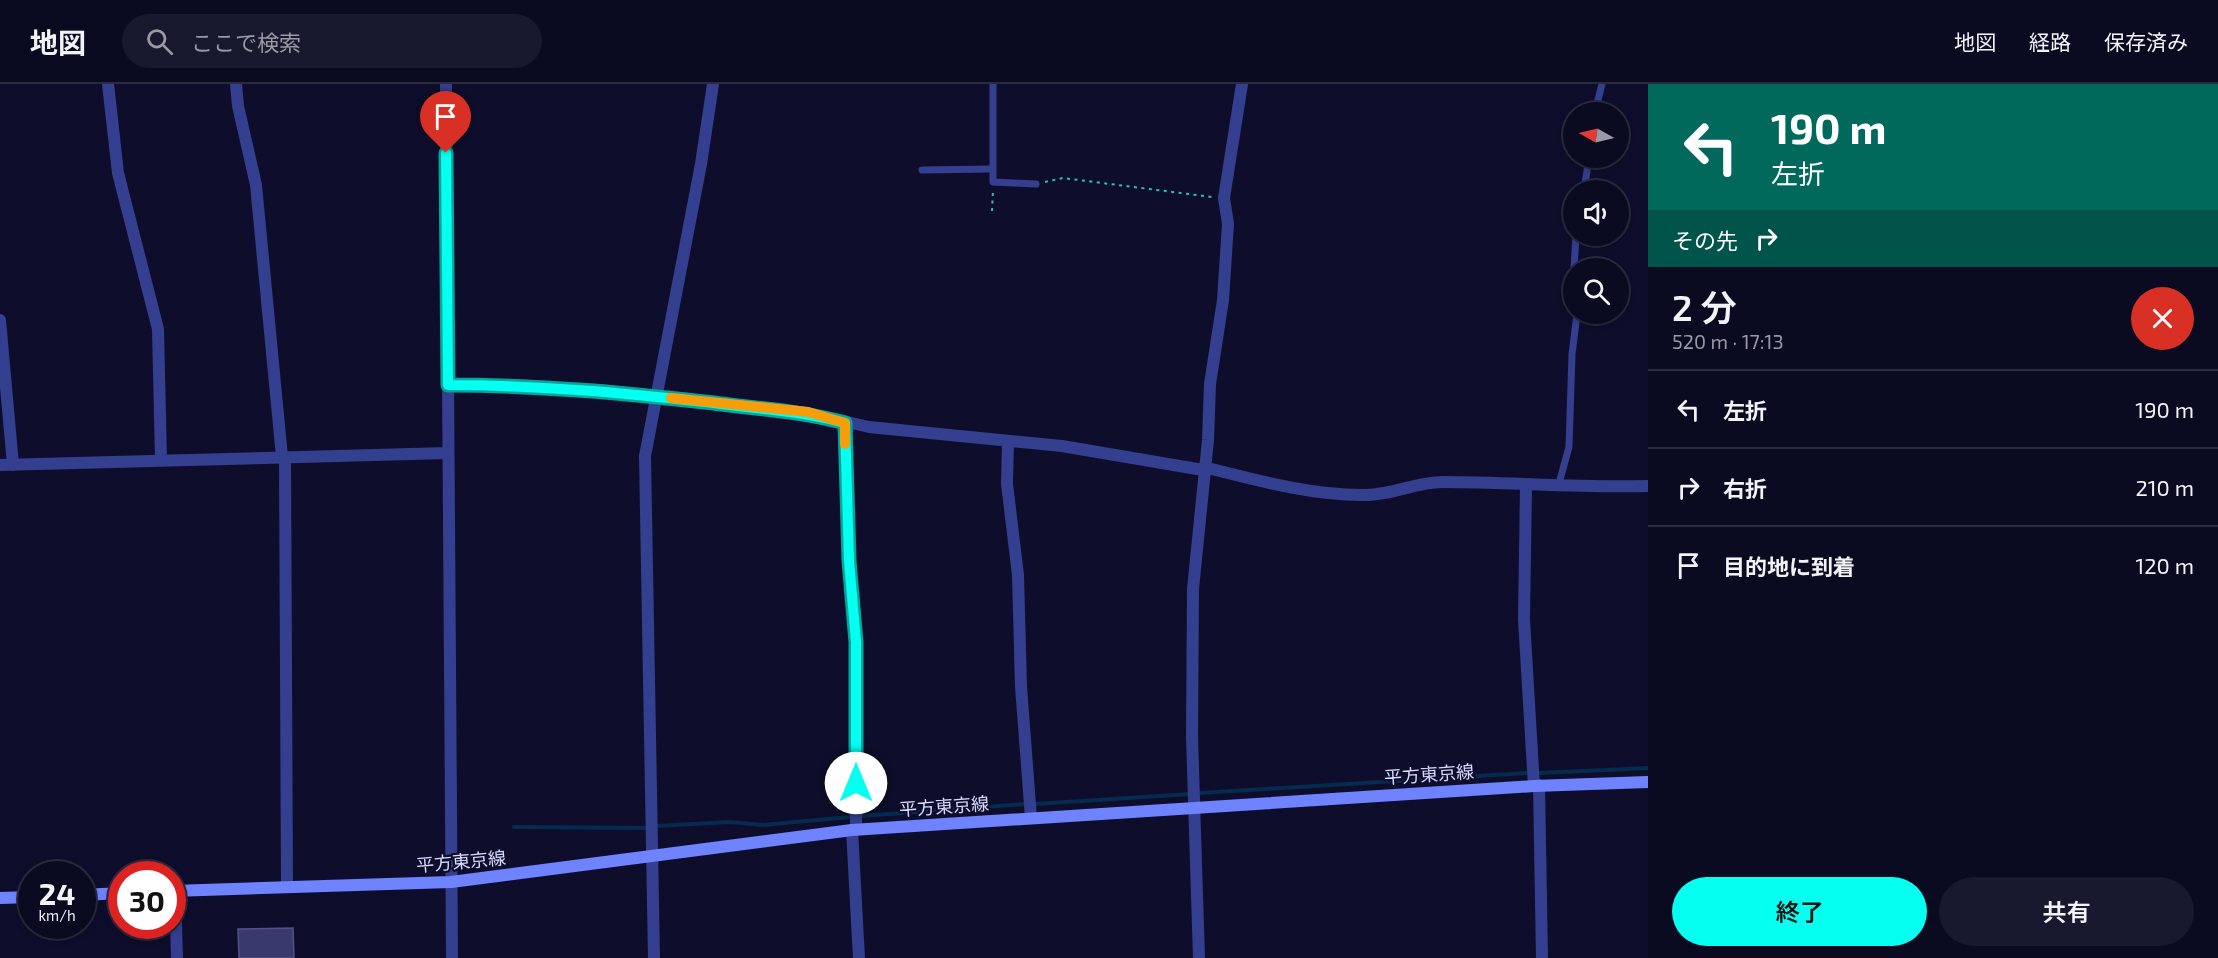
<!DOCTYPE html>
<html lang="ja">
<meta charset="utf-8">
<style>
:root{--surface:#0a0a21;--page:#18182e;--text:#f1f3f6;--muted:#999aa5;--line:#2a2b3f;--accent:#05fff0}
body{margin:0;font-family:"Exo 2","Noto Sans JP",sans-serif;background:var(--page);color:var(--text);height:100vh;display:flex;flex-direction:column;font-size:22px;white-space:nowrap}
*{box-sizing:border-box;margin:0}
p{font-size:20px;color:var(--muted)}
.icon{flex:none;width:33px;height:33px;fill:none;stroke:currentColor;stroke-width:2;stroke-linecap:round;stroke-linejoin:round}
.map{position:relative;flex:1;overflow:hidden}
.sheet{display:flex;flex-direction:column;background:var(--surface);width:570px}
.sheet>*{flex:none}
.banner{background:#00695c;color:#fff;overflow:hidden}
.needle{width:39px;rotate:278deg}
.controls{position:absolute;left:1563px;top:18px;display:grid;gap:12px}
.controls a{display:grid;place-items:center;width:66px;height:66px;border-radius:50%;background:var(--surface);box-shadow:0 3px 9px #0003,0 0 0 2px var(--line);font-size:30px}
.speed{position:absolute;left:18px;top:777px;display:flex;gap:12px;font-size:30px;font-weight:700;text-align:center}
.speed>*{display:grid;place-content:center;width:78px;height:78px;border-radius:50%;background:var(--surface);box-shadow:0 3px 9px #0003,0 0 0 2px var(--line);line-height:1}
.speed small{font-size:15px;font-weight:400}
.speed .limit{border:9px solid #d22;background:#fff;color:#111}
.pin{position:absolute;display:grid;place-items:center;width:51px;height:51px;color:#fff;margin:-62px -26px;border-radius:50% 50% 50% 0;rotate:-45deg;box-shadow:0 0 6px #0007}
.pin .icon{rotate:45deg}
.me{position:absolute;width:66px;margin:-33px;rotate:0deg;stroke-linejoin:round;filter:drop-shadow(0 0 4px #0008)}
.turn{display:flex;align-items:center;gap:21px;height:126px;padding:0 24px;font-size:27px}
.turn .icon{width:78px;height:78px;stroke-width:2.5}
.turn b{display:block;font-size:42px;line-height:51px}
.then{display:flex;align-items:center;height:57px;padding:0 24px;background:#0003;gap:12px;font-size:22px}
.round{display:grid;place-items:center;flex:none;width:63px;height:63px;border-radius:32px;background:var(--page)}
.head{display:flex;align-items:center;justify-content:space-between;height:102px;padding:0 24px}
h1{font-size:36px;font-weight:600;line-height:45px}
.button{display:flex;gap:12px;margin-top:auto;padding:12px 24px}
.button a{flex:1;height:69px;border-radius:36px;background:var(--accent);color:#111;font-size:24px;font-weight:600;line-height:69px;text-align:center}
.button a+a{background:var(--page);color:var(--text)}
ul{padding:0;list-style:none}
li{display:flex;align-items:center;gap:18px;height:78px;padding:0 24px;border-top:2px solid var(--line)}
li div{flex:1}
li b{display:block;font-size:22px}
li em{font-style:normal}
header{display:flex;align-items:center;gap:36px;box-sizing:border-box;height:84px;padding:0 30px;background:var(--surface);border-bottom:2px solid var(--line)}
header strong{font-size:28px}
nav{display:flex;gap:33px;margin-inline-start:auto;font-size:21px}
.search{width:420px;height:54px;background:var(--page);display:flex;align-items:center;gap:15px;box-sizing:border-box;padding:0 21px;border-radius:33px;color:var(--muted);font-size:22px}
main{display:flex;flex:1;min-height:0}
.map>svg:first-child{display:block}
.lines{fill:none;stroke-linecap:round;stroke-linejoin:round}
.stream{stroke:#052b4e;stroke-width:4}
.building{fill:#3a396d;stroke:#535284;stroke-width:1.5}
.path{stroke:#23c9a5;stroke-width:2;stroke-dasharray:3 4.5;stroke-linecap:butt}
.lane{stroke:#343f90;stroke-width:7}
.street{stroke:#343f90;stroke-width:12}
.secondary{stroke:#7083ff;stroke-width:12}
.route-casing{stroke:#03a69c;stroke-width:15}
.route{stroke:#05fff0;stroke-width:10}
.slow{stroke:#f59e0b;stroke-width:10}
.labels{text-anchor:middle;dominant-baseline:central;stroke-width:4.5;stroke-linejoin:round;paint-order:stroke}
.street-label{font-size:18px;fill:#d9dbff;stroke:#0e0e2c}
</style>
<header>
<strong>地図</strong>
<div class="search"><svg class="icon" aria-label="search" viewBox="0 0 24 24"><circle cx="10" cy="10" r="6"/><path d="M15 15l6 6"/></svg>ここで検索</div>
<nav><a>地図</a><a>経路</a><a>保存済み</a></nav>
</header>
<main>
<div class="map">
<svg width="1648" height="874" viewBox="0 0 1648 874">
<rect width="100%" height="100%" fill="#0e0e2c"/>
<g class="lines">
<g class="stream">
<path d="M1540 689 1648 684"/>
<path d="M1200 709 1526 689"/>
<path d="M1035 720 1190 710"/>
<path d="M862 732 1025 720"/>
<path d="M657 742 730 738 763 741 850 733"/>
<path d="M514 743 648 744"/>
</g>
</g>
<path class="building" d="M293 844 294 874H239L238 845Z"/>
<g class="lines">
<g class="path">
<path d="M1045 98 1063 94 1212 113"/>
<path d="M992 127 993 106"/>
</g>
<g class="lane">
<path d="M993 0V98L1036 100"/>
<path d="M1595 28 1602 0"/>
<path d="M922 86 992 85"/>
<path d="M1584 106 1589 74"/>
<path d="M1574 184 1576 152"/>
<path d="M1558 403 1569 363 1572 270 1577 230"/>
</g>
<g class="street">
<path d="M108 0 118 89 158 245 161 376"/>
<path d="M236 0 238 22 256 101 282 373"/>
<path d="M446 0 452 874"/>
<path d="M0 236 13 381"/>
<path d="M448 301H519L601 306 808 329 869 343 1062 362 1203 386"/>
<path d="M845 339 849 477 856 558V746"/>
<path d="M1008 357 1007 400 1018 491 1021 603 1031 734"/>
<path d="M285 373 287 803"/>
<path d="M0 381 448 369"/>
<path d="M1204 383C1256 396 1312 412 1366 411 1392 411 1417 398 1442 398 1511 398 1579 404 1648 402"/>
<path d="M1526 402 1524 536 1534 702"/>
<path d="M1539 701 1542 874"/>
<path d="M852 746 859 874"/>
<path d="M175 807 177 874"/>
<path d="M654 874 645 372 701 80 713 0"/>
<path d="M1199 874 1192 653 1193 505 1208 356 1210 300 1223 216 1228 140 1224 114 1242 0"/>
</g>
<g class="secondary">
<path d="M172 807 451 798 852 746 1534 702 1648 698"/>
<path d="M82 811 122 809"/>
<path d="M0 814 32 813"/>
</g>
</g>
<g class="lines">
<g class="route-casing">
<path id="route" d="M446 69 448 301C538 301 625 309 714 319 758 325 802 327 845 339L849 477 856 558V699"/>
</g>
<use href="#route" class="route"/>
<path class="slow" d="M671 314 808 328 845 339V360"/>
</g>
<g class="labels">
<g class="street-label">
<text transform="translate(1429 690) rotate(-4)">平方東京線</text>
<text transform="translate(944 722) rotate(-4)">平方東京線</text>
<text transform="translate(461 777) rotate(-5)">平方東京線</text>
</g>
</g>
</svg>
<div class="controls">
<a><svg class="needle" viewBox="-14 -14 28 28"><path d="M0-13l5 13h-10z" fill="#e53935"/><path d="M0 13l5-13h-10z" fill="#999aa5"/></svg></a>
<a><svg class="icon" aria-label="sound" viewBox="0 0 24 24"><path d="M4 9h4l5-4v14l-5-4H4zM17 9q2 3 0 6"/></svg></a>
<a><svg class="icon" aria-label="search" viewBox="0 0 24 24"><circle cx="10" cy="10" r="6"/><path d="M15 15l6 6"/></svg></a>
</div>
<div class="speed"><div>24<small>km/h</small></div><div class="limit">30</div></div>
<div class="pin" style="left:446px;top:69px;background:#d93025"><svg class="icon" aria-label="arrive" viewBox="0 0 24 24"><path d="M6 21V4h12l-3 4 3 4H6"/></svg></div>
<svg class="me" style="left:856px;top:699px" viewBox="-20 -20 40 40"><circle r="19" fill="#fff"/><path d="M0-13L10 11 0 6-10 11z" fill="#05fff0"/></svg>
</div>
<section class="sheet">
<div class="banner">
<div class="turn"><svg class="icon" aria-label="left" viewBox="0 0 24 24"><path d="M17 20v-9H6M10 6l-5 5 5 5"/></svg><div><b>190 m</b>左折</div></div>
<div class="then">その先<svg class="icon" aria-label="right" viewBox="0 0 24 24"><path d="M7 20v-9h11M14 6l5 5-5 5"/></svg></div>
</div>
<div class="head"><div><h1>2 分</h1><p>520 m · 17:13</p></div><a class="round" style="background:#d93025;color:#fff"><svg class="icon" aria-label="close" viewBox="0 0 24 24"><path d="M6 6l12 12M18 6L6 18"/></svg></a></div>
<ul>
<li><svg class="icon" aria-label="left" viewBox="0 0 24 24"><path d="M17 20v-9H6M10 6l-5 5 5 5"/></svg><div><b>左折</b></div><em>190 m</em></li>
<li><svg class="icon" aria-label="right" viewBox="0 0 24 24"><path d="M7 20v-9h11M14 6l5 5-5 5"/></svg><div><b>右折</b></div><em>210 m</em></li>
<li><svg class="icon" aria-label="arrive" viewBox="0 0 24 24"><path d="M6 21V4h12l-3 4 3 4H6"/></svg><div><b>目的地に到着</b></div><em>120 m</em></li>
</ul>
<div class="button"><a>終了</a><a>共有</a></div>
</section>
</main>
